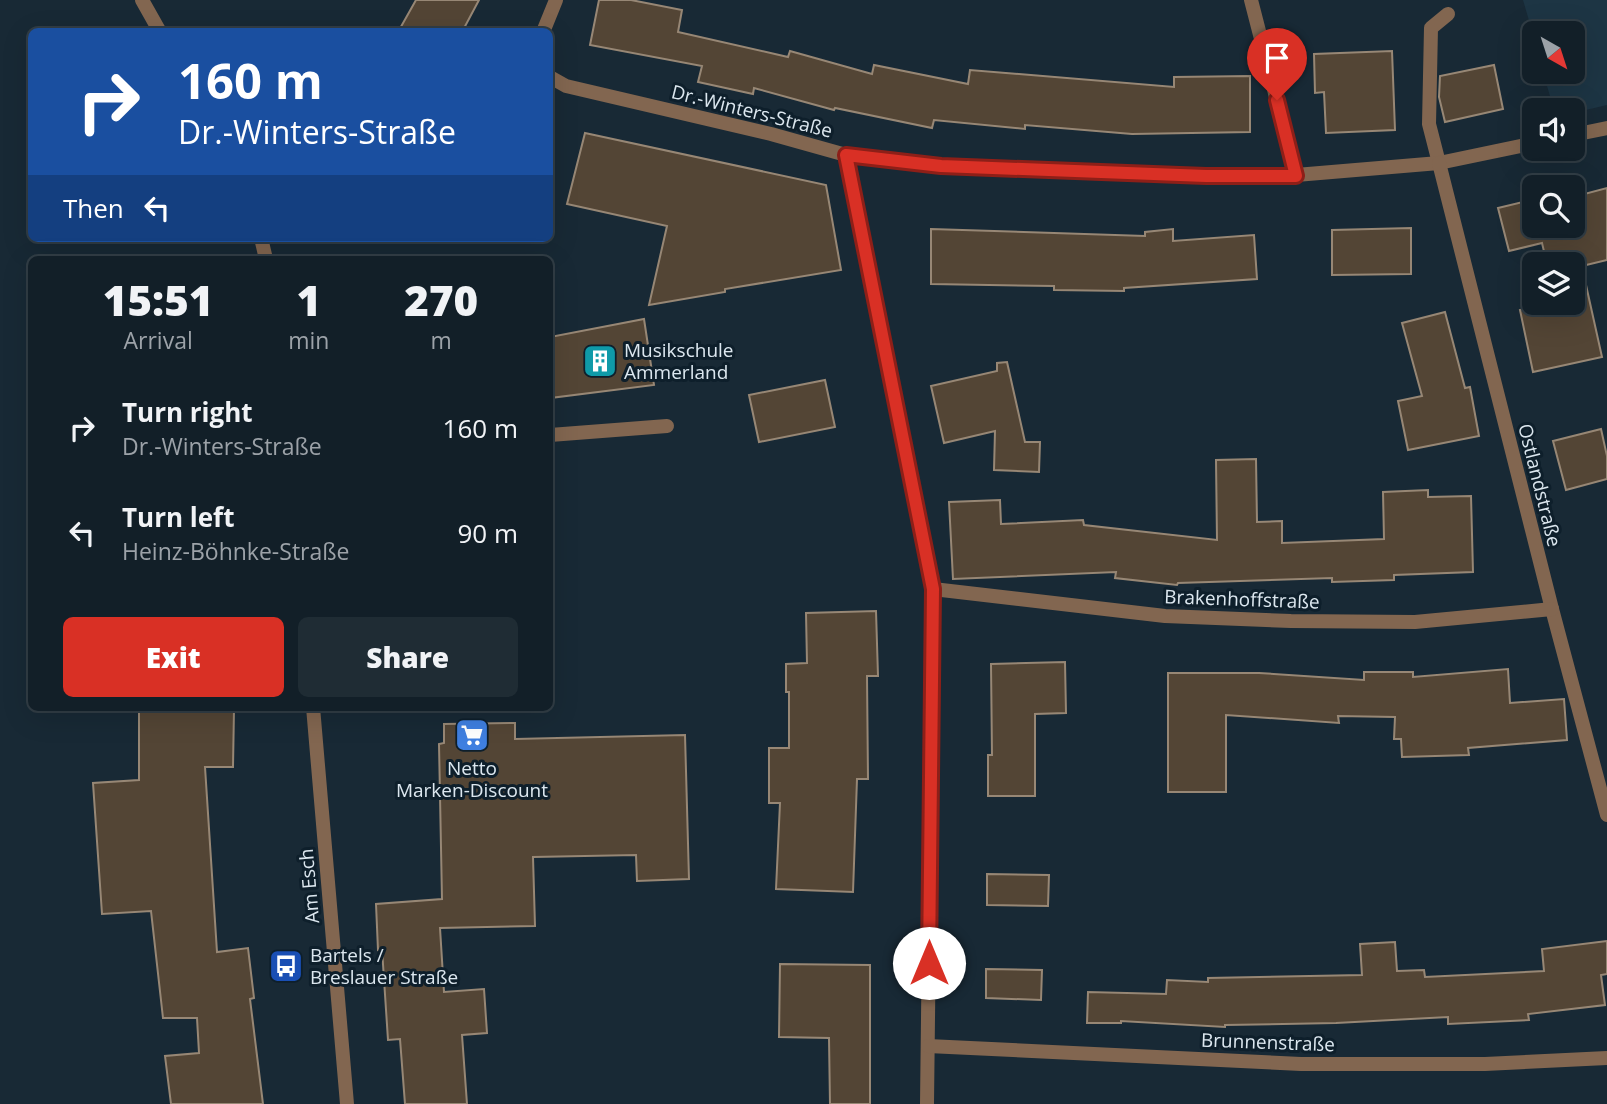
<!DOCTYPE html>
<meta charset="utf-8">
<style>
:root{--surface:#121f28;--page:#1f2c34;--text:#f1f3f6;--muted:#9ca2a8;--line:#313d45;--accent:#d93025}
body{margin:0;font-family:"Open Sans",sans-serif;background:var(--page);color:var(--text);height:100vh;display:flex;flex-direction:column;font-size:26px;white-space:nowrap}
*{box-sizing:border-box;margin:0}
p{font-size:23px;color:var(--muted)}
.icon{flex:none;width:38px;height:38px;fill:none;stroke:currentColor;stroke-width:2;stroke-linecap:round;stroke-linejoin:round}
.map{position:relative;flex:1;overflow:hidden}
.side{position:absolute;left:28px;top:256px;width:525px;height:455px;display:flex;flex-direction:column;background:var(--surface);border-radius:10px;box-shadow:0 7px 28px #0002,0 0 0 2px var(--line)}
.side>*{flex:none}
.hud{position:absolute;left:28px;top:28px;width:525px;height:214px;border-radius:10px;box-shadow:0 7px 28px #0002,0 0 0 2px var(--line);background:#1a4fa0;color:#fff;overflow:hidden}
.needle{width:46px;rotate:141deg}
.buttons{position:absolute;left:1522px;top:21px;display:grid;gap:14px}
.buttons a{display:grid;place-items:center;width:63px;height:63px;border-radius:10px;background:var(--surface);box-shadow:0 7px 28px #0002,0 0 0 2px var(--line);font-size:35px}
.pin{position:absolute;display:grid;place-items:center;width:60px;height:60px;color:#fff;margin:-72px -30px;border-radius:50% 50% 50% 0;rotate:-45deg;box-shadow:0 0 7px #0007}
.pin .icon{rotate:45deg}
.me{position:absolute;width:77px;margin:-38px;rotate:0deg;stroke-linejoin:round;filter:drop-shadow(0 0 5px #0008)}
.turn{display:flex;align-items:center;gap:24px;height:147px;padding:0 35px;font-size:32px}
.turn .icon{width:91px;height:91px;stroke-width:2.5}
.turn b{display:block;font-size:49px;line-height:60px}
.then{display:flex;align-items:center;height:66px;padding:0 35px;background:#0003;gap:14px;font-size:26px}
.eta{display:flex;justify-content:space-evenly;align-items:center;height:119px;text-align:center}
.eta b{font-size:42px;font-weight:800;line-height:49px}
.button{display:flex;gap:14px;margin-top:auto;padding:14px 35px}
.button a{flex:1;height:80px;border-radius:10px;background:var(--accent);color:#fff;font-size:28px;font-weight:800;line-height:80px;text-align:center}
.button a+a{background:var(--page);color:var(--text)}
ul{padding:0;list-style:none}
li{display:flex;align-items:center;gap:21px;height:105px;padding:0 35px}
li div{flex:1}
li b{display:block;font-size:26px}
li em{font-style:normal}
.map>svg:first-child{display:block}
.built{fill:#1d3544}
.building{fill:#534535;stroke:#978775;stroke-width:2}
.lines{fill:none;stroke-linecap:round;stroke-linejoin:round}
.lane{stroke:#826650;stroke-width:14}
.street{stroke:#826650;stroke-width:14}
.route-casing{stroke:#8d1f18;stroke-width:18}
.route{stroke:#d93025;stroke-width:12}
.labels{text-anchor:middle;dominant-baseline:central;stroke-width:6;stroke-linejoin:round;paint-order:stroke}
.street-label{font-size:19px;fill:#dce7ef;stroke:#0e1f2b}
.poi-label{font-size:19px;fill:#dce7ef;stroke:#0e1f2b;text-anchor:start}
</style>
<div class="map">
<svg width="1607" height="1104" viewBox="0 0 1607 1104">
<rect width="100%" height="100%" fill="#182935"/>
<path class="built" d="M1523 0H1607V105L1573 113V110H1554L1543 72H1573V33H1535V41Z"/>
<g class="building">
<path d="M416 0H479L462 32H398Z"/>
<path d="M599 0H631L682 10 678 32 788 57 790 51 872 74 874 65 968 84 970 70 1174 87V77L1250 76V132L1132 134 1025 125V129L934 120 932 128 835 108 834 110 754 88 753 94 698 82 702 66 590 45Z"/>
<path d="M1392 51 1395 130 1326 133 1324 92 1315 93 1314 54Z"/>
<path d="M1494 65 1503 109 1445 122 1439 97 1440 76Z"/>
<path d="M585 133 826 185 841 270 725 289V292L649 305 667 226 567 204Z"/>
<path d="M1607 188V260L1582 266 1583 270H1573V264H1547L1542 243 1509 251 1498 208 1535 199V226H1573V197Z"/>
<path d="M1411 228V274L1332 275V230Z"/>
<path d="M931 229 1145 236V232L1173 229V241L1254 235 1257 279 1124 288V291L1054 290V286L931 284Z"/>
<path d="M1584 276 1602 357 1533 372 1520 310 1555 303H1573V278Z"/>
<path d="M1445 312 1465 388 1470 387 1479 436 1408 450 1398 401 1422 396 1402 323Z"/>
<path d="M644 319 654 385 550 398V337Z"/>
<path d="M1007 362 1025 442H1040L1039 472 994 470 995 431 944 443 931 386 997 371V363Z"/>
<path d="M825 380 835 427 759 442 749 395Z"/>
<path d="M1601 429 1607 456V479L1566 490 1553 441Z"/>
<path d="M1256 459 1257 522 1282 521V543L1384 539 1383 492 1428 490V497L1471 496 1473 572 1394 575V580L1332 582V578L1178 583 1177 585 1115 578 1116 572 953 579 949 502 1000 500 1001 524 1083 520 1084 525 1217 540 1216 460Z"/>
<path d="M876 611 878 676H867L868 779H857L853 892 776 889 780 803H769V748H789V692H786V664L807 663 806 613Z"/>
<path d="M1065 662 1066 713 1035 714V796H988V755H992L991 664Z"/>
<path d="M1508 669 1510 703 1564 699 1567 740 1468 748 1469 755 1402 757 1401 739H1394L1395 717 1338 716 1339 723 1226 715V792H1168V673H1259L1364 680V672H1413V677Z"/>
<path d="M139 709H234L233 767H205L217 952 248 948 254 998 250 999 263 1104H171L165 1056 199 1053 197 1018H163L151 911 102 914 93 783 139 780Z"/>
<path d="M515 723V739L685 735 689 879 637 881 636 855 533 857 535 926 440 928 444 992 484 989 487 1033 462 1035 467 1104H405L400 1039 388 1040 382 949 378 950 376 904 442 899 439 744 444 743V724Z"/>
<path d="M987 874 1049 875 1048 906 987 905Z"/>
<path d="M1607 941V974L1601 975 1605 1005 1528 1014 1529 1020 1448 1024V1017L1336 1023 1225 1025V1027L1121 1021V1023H1087L1088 992 1166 994 1167 980 1208 982V978L1362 975 1360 944 1395 942 1397 971 1424 970 1425 977 1544 971 1542 949Z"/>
<path d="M780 964 870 965V1104H830L829 1038 779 1037Z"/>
<path d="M986 969 1042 970 1041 1000 986 998Z"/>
</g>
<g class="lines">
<g class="lane">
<path d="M1439 163 1429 124 1431 28 1448 14"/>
<path d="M550 435 667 426"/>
</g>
<g class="street">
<path d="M142 0 160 32"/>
<path d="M1251 0 1296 175"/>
<path d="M543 32 556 0"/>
<path d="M550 77 566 86 771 134 846 155 941 166 1206 176 1296 175 1439 163 1535 143"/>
<path d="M1573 135 1607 128"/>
<path d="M846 155 933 589 927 1104"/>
<path d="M1439 163 1552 609 1607 815"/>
<path d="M261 238 266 259"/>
<path d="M933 589 1165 616 1291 621 1415 622 1552 609"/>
<path d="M313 707 347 1104"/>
<path d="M928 1046 1301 1064H1485L1607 1058"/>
</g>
</g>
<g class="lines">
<g class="route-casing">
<path id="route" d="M929 963 933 589 846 155 941 166 1206 176H1296L1277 100"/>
</g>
<use href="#route" class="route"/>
</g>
<defs>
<g id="building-square" transform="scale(1.75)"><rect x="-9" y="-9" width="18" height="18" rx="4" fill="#0f9aa8" stroke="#0e1f2b"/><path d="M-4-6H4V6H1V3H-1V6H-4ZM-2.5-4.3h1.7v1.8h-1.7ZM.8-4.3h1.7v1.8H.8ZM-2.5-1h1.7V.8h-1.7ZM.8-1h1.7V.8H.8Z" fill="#fff"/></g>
<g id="supermarket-square" transform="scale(1.75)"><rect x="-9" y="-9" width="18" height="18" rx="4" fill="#3f7fe0" stroke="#0e1f2b"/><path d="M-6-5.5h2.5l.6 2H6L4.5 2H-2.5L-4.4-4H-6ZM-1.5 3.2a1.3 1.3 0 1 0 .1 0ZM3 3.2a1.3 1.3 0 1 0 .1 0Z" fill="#fff"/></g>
<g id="bus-square" transform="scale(1.75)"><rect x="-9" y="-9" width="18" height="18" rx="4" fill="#1a4fb4" stroke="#0e1f2b"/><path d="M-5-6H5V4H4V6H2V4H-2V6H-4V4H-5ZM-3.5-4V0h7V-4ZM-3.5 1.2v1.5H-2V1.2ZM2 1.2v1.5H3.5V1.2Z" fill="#fff"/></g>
</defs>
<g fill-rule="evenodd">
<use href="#building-square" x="600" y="361"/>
<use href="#supermarket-square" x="472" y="735"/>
<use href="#bus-square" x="286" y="966"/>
</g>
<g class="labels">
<g class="street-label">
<text transform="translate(752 111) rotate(14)">Dr.-Winters-Straße</text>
<text transform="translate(1540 485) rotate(76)">Ostlandstraße</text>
<text transform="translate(1242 599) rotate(2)">Brakenhoffstraße</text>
<text transform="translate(309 886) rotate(-95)">Am Esch</text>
<text transform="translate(1268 1042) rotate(2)">Brunnenstraße</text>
</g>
<g class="poi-label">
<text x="624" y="350">Musikschule<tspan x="624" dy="22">Ammerland</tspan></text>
<text x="472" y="768" text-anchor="middle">Netto<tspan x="472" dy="22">Marken-Discount</tspan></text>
<text x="310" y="955">Bartels /<tspan x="310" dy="22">Breslauer Straße</tspan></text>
</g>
</g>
</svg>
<div class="buttons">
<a><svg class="needle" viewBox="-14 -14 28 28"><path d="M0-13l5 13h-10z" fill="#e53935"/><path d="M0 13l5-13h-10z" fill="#9ca2a8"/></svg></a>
<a><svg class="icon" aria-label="sound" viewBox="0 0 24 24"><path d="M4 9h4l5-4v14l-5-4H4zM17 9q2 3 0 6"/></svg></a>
<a><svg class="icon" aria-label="search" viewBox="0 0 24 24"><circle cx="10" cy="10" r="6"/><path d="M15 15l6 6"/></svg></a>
<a><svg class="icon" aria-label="layers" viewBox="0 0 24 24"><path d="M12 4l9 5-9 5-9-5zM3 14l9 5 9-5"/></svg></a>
</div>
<div class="pin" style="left:1277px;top:100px;background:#d93025"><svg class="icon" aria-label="arrive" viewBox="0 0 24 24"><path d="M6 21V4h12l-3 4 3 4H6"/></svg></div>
<svg class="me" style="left:929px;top:963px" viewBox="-20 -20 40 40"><circle r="19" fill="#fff"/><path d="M0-13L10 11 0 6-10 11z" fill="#d93025"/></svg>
<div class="hud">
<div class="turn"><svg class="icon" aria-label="right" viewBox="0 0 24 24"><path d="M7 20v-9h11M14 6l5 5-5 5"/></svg><div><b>160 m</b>Dr.-Winters-Straße</div></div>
<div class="then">Then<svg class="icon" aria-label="left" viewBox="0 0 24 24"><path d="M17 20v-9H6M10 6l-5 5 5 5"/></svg></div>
</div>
<section class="side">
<div class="eta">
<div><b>15:51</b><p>Arrival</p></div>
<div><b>1</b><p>min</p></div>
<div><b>270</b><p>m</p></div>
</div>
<ul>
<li><svg class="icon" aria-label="right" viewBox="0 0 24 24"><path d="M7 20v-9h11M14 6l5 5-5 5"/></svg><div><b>Turn right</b><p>Dr.-Winters-Straße</p></div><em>160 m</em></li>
<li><svg class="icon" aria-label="left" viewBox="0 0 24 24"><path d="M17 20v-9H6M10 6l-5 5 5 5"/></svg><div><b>Turn left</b><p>Heinz-Böhnke-Straße</p></div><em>90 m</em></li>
</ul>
<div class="button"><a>Exit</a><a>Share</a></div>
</section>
</div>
